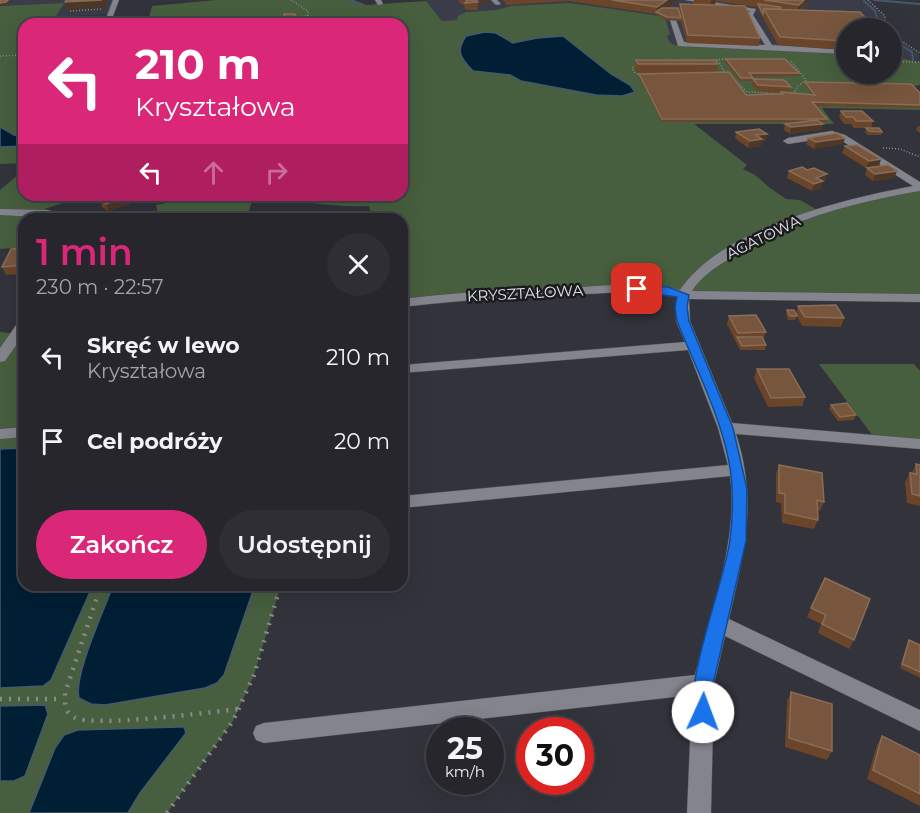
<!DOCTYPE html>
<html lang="pl">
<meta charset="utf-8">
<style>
:root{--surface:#26262c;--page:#2e2e34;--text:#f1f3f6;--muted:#a4a5a9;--line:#424348;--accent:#db2777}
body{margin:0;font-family:Montserrat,sans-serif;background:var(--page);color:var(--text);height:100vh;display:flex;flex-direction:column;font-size:22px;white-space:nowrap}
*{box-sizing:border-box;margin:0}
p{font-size:20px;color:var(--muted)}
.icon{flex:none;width:33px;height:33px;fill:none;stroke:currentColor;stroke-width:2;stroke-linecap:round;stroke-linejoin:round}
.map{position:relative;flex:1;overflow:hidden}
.sheet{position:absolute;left:18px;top:213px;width:390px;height:378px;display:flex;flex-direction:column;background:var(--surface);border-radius:18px;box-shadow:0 6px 24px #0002,0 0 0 2px var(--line)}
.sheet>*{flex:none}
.top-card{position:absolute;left:18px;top:18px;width:390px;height:183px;border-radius:18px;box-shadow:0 6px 24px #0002,0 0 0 2px var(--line);background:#db2777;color:#fff;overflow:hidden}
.fabs{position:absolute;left:836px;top:18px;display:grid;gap:12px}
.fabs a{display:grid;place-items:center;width:66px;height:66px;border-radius:50%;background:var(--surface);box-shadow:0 6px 24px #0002,0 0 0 2px var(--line);font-size:30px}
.speed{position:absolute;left:426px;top:717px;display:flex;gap:12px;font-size:30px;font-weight:700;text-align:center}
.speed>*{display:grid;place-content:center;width:78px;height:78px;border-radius:50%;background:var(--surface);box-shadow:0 6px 24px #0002,0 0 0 2px var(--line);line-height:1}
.speed small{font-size:15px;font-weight:400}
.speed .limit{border:9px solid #d22;background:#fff;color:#111}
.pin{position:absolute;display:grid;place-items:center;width:51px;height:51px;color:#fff;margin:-26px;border-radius:12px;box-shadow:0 3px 9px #0006}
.me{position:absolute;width:66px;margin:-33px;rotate:2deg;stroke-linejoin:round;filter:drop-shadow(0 0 4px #0008)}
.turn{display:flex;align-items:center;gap:21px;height:126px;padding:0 18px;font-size:27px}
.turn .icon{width:78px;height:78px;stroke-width:2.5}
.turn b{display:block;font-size:42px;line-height:51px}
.lanes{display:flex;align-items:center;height:57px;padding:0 18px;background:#0003;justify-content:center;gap:30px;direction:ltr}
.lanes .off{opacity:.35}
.round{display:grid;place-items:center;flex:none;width:63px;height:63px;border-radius:32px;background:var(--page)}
.summary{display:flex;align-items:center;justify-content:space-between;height:102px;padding:0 18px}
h1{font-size:36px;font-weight:600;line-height:45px;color:var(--accent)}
.primary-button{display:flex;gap:12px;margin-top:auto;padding:12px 18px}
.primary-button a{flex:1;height:69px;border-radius:36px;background:var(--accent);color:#fff;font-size:24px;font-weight:600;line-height:69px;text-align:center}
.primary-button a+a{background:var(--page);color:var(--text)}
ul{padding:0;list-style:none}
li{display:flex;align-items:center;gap:18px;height:84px;padding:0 18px}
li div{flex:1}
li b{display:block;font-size:22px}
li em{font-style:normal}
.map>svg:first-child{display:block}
.built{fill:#3a3c49}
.green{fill:#475f3e;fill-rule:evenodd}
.water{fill:#001e34;stroke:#445a6b;stroke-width:1.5}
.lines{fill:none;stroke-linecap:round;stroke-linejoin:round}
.stream{stroke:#445a6b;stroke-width:2}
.minor-casing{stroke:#4f5056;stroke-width:1}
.path-far2{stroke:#8a8b91;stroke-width:1.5;stroke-dasharray:1 2;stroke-linecap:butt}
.path-far1{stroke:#8a8b91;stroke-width:4;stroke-dasharray:1.5 5;stroke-linecap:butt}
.path{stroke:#8a8b91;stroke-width:4.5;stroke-dasharray:2 7;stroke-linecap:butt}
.minor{fill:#83848c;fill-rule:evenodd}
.wall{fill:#6a4529}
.shaded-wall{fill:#4e3727}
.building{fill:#77563d;stroke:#886d58;stroke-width:1.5}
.route{fill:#1a73e8;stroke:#114b97;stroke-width:1.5}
.labels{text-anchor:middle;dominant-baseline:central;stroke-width:5;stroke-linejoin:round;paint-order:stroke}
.street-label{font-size:15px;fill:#e4e5ea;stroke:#1b1b1f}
</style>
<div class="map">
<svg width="920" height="813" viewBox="0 0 920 813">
<rect width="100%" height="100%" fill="#32333b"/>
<g class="built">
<path d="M0 0H116L112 14 55 17 63 3 0 6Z"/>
<path d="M425 0H872L870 1 885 16V28H846V54L783 52 675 44 669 43 667 35 511 6 496 10 466 12 457 20 442 21Z"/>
<path d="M891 34 918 52 920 62H910L902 56H891Z"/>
</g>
<g class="green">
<path d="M217 0H354L366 5 426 1 442 21 457 20 458 16 466 12 496 10 511 6 570 3 660 16 666 20 670 35H667L669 42 675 45 846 54V74H891V56C903 56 909 62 920 62V85L914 86 920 92V110L822 108 834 124H694L747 165 743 169 755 175 770 188 786 199 800 200 819 211 920 188V298L683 295 637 289 402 303V219H372L369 206C329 208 292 199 253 196L247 219H159L156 205 188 199 186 195H402V24H335L329 17 316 19 317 24H165L148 21 152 6ZM491 32 513 43 537 38 563 36 611 74 630 85 574 91 521 81 510 75 471 69 468 64 469 35Z"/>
<path d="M64 3 51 24H24V137L14 135 0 127V6Z"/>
<path d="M24 146V163L0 164V147Z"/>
<path d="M24 170V195H86L36 212 69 219H24V247L0 249V190Z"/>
<path d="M24 324V448L0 449V332L16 334Z"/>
<path d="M819 364H914L920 371V444L876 440Z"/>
<path d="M93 585H113L97 627 77 691 224 675 255 585H281L254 675 233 721 167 813H128L140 793 186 733 184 727 132 729 55 748 29 813H0V781H14L45 705 0 706V688L43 686 51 680Z"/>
</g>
<g class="water">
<path d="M485 32 496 33 513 43 537 38 563 36 611 74 630 85 635 92 622 96 596 95 521 81 510 75 473 71C461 58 455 52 466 36Z"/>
<path d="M0 127 14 135 24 137V146L0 147Z"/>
<path d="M24 448V585H93L51 680 43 686 0 688V449Z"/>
<path d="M113 585H255L224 675 217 683 205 688 105 705 91 704 79 698C73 676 105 609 113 585Z"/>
<path d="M45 705 48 714 25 776 14 781H0V706Z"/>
<path d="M179 727H184L186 733 140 793 128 813H29L55 748 64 735 78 730Z"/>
</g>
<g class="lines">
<g class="stream">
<path d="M349 0 363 5"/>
<path d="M874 0 920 4"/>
<path d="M864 1 875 11 880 28"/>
<path d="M891 39 912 52 913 60"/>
</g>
<g class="minor-casing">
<g id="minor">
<path d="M113 0H119L110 24H104Z"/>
<path d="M375 0H381L383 4 378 5Z"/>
<path d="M491 0H497L501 4 496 5Z"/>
<path d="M685 0H700L756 9 753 15 772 45 846 50V54L678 46 670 20 673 18 676 20 684 42 765 45 747 15 750 11Z"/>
<path d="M832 131 845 135 920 182V191C851 203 784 220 726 261 713 269 700 278 692 291L920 294V302L689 299 690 321 732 423 920 439V449L736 434C758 502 744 552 729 619L920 710V731L725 636 714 684 711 813H687L692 695 264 743 256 740 253 733 256 726 264 723 695 675C710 615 739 539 730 476L402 508V496L728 465 718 428 688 350 402 373V365L685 342 676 321 677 297C647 288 615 293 585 294 524 296 463 300 402 307V299C462 292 522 289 583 287 615 285 648 281 680 290 721 228 844 199 913 186L839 139 832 137 788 144 783 141 788 138Z"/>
<path d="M0 209 48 210 74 219 0 215Z"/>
<path d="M24 320V334L5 361 0 362V348L19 321Z"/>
<path d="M24 427V437L0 439V429Z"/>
</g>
</g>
<g class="path-far2">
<path d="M291 0 308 11 307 18 311 24"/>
<path d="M868 0 885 16V28"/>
<path d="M70 11 101 9"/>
<path d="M293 17 309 16"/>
<path d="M271 19 287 18"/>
<path d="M891 34 920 53"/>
<path d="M0 56 24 55"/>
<path d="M662 60H697"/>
<path d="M713 60 727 59"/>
<path d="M718 60 725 73 723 74"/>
<path d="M891 62H920"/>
<path d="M638 64 632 68 635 73 641 75"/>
<path d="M727 72 747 92 783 94"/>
<path d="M790 94 794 93 797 87 806 80 791 61"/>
<path d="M883 148 900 149 920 157"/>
</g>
<g class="path-far1">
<path d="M99 592 101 585"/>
<path d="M279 592 281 585"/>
</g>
<g class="path">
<path d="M99 591 65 693C65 703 64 712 74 717 91 728 212 712 239 709"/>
<path d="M0 699H63"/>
<path d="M167 813 233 721 254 675 279 591"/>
</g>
<use href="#minor" class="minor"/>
</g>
<g class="wall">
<path d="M458 0H488V2L478 3V10H465L464 4H461Z"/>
<path d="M503 0H678L666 8 679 9 680 4 693 5 694 0H810L800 10 846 28V50L778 45 757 7 716 1 714 5 760 38 759 46 687 43 681 21 666 20 656 14 569 1 507 5Z"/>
<path d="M726 59 799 73 798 76 752 77 753 78 752 81H740L725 62Z"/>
<path d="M636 60 718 64 717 72 746 95 781 94V93L757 91 752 86 753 79 791 87 789 93 812 95 805 85V82L920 93V108L815 106 827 119 826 122H820L823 124 821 130 790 134 784 130 785 124 799 122H662L639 77V74L678 73H637L635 68Z"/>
<path d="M841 111 873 121 871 128H854L851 124H844L839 117Z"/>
<path d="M920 125V133L916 130 918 126H920Z"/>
<path d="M866 128 882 132 881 135H868L865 132Z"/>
<path d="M736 132 767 134 766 141H762L761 146 748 148 735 138Z"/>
<path d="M808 138 843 144 814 149 806 144Z"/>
<path d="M845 146 881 159 879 166 866 168 842 153Z"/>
<path d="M867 168 897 171 894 178 873 181 865 175Z"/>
<path d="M807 170 825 181 823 182 821 188 812 191 787 178 789 171Z"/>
<path d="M101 195H127L130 204 108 211 102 207 100 199H102Z"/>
<path d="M24 248V274L6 275 2 267Z"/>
<path d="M798 306 844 318 841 327 802 326 797 316 795 320H788L786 314 787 310 796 314Z"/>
<path d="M729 316 766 332 763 340 766 345 765 350H740L727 324Z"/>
<path d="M757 369 805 397 802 406 768 407 754 378Z"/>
<path d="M831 405 856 415 854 420 838 421 829 409Z"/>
<path d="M916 464 920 465V506L907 503 905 482 910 473H912Z"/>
<path d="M779 465 824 502 820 511 817 510 818 520 814 529 782 523 781 503 776 502V474Z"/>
<path d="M825 578 854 640 849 649 818 633 821 624 807 617Z"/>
<path d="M909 640 920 645V678L900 668 907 645Z"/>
<path d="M791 692 832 751 827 760 785 747 787 701Z"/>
<path d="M882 736 920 755V806L867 779 877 745Z"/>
</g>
<g class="shaded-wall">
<path d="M8 0H11L7 5H0V3Z"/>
<path d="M40 0H63L41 1Z"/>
<path d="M108 0 105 8 67 10 65 2Z"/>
<path d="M466 0H488V2L478 3Z"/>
<path d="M667 0H678L658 13 656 12 657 7Z"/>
<path d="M713 0H716L715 5 710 9 711 1Z"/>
<path d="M804 0H810L797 12 799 5Z"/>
<path d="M296 17 297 22 286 23 285 18Z"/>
<path d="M823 124 821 130 790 134 791 127Z"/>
<path d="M767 134 766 141H762L761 146 748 148 750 141 756 135Z"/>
<path d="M845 138 843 144 814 149 816 142Z"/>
<path d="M881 159 879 166 866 168 869 161Z"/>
<path d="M897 171 894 178 873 181 875 174Z"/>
<path d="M827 174 825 181 823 182 821 188 812 191 816 178Z"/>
<path d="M128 196 130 204 108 211 106 204Z"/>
</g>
<g class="building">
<path d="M1 0H8L6 2 0 3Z"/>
<path d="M66 0H102L65 2Z"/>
<path d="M466 0H476L478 2 465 3 467 1Z"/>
<path d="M612 0H667L657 7Z"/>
<path d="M764 0H804L799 5Z"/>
<path d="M680 4 745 6 760 38 688 35Z"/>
<path d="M758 4 780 7 781 9H764L763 14Z"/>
<path d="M662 8H678L681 18 667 17 656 12Z"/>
<path d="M764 9 860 12 875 28H846V41L780 37Z"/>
<path d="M284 14H295L296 17 285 18Z"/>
<path d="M307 19 309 24H277L276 22 293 21 294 24 299 23 298 20Z"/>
<path d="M65 21H73L72 24H64Z"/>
<path d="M135 21 134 24H119V22Z"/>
<path d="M79 23H97L96 24H79Z"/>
<path d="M726 59H785L799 73H749L753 78H741Z"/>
<path d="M636 60H715L718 64H638Z"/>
<path d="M729 72 746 95 783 94 781 92 815 95 805 82 911 84 920 93V105L812 102 827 119H662L639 74Z"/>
<path d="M753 79 784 80 791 87 758 85Z"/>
<path d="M841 111H862L873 121H856L853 117H846Z"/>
<path d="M817 120 823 124 791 127 785 124Z"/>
<path d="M866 128H879L882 132 869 131Z"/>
<path d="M759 129 767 134 756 135 762 139 750 141 736 132Z"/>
<path d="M837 133 845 138 816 142 808 138Z"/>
<path d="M857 145 881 159 869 161 845 146Z"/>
<path d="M888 165 897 171 875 174 867 168Z"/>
<path d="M802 167 807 170 814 168 827 174 816 178 823 181 814 184 789 171Z"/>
<path d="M103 195H127L128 196 106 204 100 199 107 197Z"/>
<path d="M135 216 136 219H117V218Z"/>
<path d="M24 248V265L2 267 11 249Z"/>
<path d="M836 305 844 318 805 317 798 306Z"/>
<path d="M787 310H794L797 316H790Z"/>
<path d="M756 315 766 332 738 333 729 316Z"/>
<path d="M737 337H762L766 345 742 346Z"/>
<path d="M757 369H789L805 397 771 398Z"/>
<path d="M847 403 856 415 840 417 831 405Z"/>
<path d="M916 464 920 465V496L912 494 910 473 917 474Z"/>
<path d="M779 465 822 473 824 502 817 500 818 520 785 513V494L779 493Z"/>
<path d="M825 578 870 599 854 640 822 624 826 615 811 608Z"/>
<path d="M909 640 920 645V672L902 664Z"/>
<path d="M791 692 832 704V751L789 738Z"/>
<path d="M882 736 920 755V794L873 770Z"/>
</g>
<path class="route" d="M637 285 668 287 689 295 687 307 689 321 733 428 747 489 746 541 713 684 712 712 710 718 703 721 696 718C682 687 725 580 730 540 732 524 733 506 732 490 731 435 697 372 677 321L675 307 677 297 633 291 631 289Z"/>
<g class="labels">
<g class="street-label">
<text transform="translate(763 237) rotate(-26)">AGATOWA</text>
<text transform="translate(525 293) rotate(-3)">KRYSZTAŁOWA</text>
</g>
</g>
</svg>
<div class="fabs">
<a><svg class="icon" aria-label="sound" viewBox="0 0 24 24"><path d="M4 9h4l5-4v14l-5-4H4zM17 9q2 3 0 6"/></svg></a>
</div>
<div class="speed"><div>25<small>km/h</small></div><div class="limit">30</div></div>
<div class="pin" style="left:637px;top:289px;background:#d93025"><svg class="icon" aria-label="arrive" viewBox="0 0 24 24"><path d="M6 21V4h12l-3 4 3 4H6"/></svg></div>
<svg class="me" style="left:703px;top:712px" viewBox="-20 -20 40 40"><circle r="19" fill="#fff"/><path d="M0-13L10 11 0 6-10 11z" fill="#1a73e8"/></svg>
<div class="top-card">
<div class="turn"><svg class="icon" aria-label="left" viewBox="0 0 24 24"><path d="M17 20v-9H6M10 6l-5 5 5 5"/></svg><div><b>210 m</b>Kryształowa</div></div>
<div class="lanes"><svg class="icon" aria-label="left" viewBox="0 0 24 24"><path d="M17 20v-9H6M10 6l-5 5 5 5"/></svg><svg class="icon off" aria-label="ahead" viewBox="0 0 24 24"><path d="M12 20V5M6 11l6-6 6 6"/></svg><svg class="icon off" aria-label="right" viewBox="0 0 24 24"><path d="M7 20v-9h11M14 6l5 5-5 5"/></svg></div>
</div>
<section class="sheet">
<div class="summary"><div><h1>1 min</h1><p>230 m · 22:57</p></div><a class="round"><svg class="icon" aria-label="close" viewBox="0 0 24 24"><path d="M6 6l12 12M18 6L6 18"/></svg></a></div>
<ul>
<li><svg class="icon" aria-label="left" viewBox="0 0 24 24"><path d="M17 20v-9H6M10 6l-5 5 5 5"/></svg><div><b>Skręć w lewo</b><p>Kryształowa</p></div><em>210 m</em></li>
<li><svg class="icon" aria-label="arrive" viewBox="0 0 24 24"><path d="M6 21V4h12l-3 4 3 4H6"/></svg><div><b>Cel podróży</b></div><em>20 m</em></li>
</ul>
<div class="primary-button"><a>Zakończ</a><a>Udostępnij</a></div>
</section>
</div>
